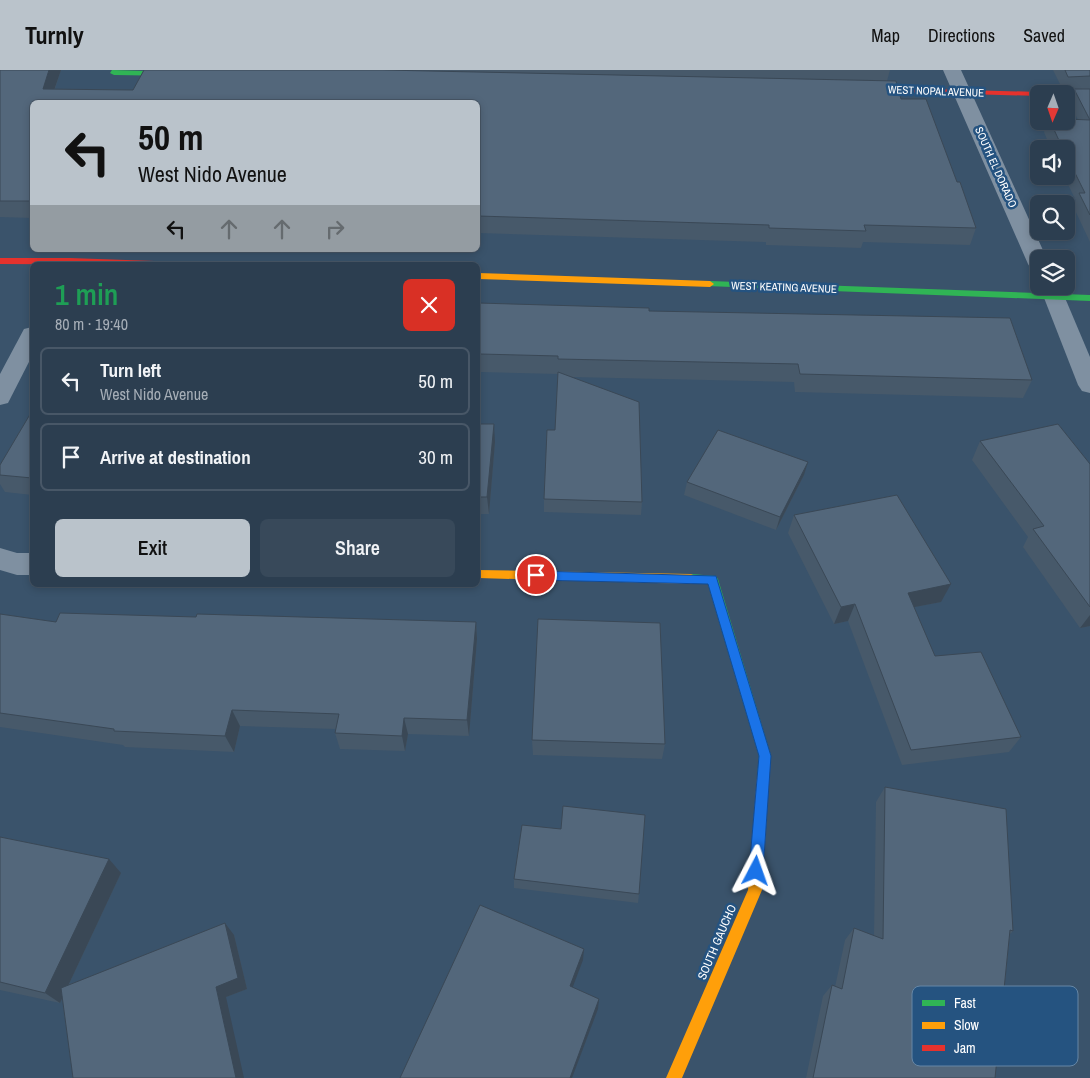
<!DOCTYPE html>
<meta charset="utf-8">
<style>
:root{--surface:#2c3e50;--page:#38495a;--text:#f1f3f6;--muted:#a6aeb7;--line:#485767;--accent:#bac3cb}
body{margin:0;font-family:"Archivo Narrow",sans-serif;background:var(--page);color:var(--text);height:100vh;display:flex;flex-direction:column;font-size:19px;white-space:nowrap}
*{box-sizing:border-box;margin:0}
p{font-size:16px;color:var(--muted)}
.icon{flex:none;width:28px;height:28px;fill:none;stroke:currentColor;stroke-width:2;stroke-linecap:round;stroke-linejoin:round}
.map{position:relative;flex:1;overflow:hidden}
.sheet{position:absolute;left:30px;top:192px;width:450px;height:325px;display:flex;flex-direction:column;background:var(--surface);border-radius:8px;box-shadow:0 2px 8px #0003,0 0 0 1px var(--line)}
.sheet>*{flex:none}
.guide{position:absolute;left:30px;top:30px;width:450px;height:152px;border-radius:8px;box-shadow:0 2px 8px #0003,0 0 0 1px var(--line);background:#bac3cb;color:#111;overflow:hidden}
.needle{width:32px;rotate:182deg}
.buttons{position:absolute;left:1030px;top:15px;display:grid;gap:10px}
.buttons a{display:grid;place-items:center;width:45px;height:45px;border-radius:8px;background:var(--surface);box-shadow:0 2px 8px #0003,0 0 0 1px var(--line);font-size:25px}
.pin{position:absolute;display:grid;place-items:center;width:42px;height:42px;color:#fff;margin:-21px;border:2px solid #fff;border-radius:50%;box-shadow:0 1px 5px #0007}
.me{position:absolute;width:55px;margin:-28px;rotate:4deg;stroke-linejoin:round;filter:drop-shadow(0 0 4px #0008)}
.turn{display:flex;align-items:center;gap:18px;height:105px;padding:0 25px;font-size:22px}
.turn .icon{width:65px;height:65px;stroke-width:2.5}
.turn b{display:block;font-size:35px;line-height:42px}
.lanes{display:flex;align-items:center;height:48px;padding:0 25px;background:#0003;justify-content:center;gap:25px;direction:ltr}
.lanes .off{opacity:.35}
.round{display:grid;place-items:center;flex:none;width:52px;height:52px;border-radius:8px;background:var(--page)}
.head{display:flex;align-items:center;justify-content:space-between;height:85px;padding:0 25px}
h1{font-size:30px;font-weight:600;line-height:38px;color:#1e9e55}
.action{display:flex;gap:10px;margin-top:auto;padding:10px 25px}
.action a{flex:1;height:58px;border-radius:8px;background:var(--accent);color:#111;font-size:20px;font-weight:600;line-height:58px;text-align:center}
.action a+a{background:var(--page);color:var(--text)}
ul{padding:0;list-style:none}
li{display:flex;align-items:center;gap:15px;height:68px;margin:0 10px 8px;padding:0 15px;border:2px solid var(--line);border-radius:8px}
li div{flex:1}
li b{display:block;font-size:19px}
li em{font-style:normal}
header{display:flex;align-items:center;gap:30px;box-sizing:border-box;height:70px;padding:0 25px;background:var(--accent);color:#111}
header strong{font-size:24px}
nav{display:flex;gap:28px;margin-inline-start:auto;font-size:18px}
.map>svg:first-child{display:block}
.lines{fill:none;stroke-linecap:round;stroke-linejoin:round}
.street{fill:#7f90a1;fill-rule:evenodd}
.fast{fill:#30b455;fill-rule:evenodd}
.slow{fill:#ff9f0a;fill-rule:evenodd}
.jam{fill:#e5322d;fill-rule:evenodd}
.wall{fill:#47596a}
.shaded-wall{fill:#3a4856}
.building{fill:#53677b;stroke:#3a4856}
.route{fill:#1a73e8;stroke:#114b97}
.labels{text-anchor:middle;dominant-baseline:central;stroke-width:5;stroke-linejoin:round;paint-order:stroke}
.far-street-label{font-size:11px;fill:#fff;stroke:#255380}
.street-label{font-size:12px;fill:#fff;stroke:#255380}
.key{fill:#255380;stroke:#6687a6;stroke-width:1}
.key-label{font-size:14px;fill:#fff}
</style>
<header>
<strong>Turnly</strong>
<nav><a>Map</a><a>Directions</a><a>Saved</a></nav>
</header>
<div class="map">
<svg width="1090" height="1008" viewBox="0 0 1090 1008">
<rect width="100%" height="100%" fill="#3a536b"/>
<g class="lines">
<g class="street">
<path d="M943 0H961L1047 189H1039V200L1031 199 1028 194Z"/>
<path d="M1066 20 1090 21V31L1066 30V24H1058Z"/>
<path d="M1039 215 1060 216 1090 287V323L1082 321 1078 315Z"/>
<path d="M32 257V286L8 333 0 335V304L24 259Z"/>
<path d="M0 478 17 483H32V505H17L0 500Z"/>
</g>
<g class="fast">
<path d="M112 0 180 2 184 4 180 6 114 5 110 3Z"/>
<path d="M710 211 1090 225V231L707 216V212Z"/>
<path d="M691 504 716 506 718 509 771 686 768 712 763 714 758 712 757 708 759 686 708 514 687 512 685 509 687 506Z"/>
</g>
<g class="slow">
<path d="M478 203 710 211 714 214 710 217 478 209Z"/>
<path d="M478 500 691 504 695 506 697 509 695 512 691 514 478 508Z"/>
<path d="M763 702 768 704 769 708 762 820 682 1008H666L748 820 757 708 758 704Z"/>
</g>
<g class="jam">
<path d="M857 17 1039 22 1042 24H1039V26L860 21H857Z"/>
<path d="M0 188H70L182 192 186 195 0 194Z"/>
</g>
</g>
<g class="wall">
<path d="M0 0H61L55 19 133 20 144 0H890L887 11 901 29 957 112 976 158 970 175 863 172 861 178 766 175V172L478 163V32H32V148L0 147Z"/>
<path d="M1053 0H1090V172L1073 136 1076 131 1064 106H1066V79H1051L1044 62 1048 51H1066L1078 50 1069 32 1074 19 1063 20Z"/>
<path d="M478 233 649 241 1032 310 1023 328 795 322 794 312 571 307 642 432 641 445 544 442V429L555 360 558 304 481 302 478 339Z"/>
<path d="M32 341V425L5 422 0 414V395Z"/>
<path d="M478 354 495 372 489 444H478Z"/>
<path d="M980 371 1090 394V556L1080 558 1023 477 1028 467 972 390Z"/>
<path d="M804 405 776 460 684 425 687 412Z"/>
<path d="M794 445 941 532 914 537 935 586 1021 667 1009 682 902 695 848 551 834 554 788 463Z"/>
<path d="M0 544 56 552 196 547 476 552 477 569 469 666 408 664 405 681 340 679 335 663 336 659 240 656 234 682 125 677 123 675 0 657Z"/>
<path d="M532 670 665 674 662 689 533 685Z"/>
<path d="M885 717 1013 861 1010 864 995 1008H806L823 926 832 915 835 917 845 870 854 858 874 866 876 732Z"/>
<path d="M0 767 121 803 69 914 234 865 247 919 226 927 62 929 60 933 0 920Z"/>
<path d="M514 809 639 824 638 833 514 818Z"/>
</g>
<g class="shaded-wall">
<path d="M49 0H61L50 32 43 19Z"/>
<path d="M480 284 481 302 478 339V310Z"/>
<path d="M494 354 495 372 489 444 487 427Z"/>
<path d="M808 392 804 405 776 460 780 447Z"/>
<path d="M951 514 941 532 899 540 908 523Z"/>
<path d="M855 534 848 551 834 554 841 537Z"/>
<path d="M1090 545V556L1080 558Z"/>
<path d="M476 552 477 569 469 666 467 650Z"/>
<path d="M232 640 240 656 234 682 225 666Z"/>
<path d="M404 648 408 664 405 681 402 666Z"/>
<path d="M109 789 121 803 60 933 45 923Z"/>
<path d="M225 853 234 865 247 919 226 927 244 1008H236L216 917Z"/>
<path d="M584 879 583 890 569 927 570 916Z"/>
<path d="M599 929 598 939 572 1008H570Z"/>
</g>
<g class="building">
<path d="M0 0H49L43 19 133 20 144 0H383L896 11 901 29H926L957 112H960L976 158 864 155 866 161 769 158V155L478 146V32H32V131H0Z"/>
<path d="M1065 0H1090V6L1068 7Z"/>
<path d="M1074 19H1090V50Z"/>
<path d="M1066 49 1090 50V145L1079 123H1085L1066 85V79H1063L1050 51H1066Z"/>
<path d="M478 233 649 238V241L1010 248 1032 310 800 304 798 294 558 289V286L480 284 478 310Z"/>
<path d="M558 302 639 332 642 432 544 429 547 360H555Z"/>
<path d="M32 341V408L0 405V395Z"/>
<path d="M478 354H494L487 427H478Z"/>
<path d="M1058 354 1090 394V537L1033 459 1044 456 980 371Z"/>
<path d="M718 360 808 392 780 447 687 412Z"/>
<path d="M897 425 951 514 908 523 935 586 981 582 1021 667 911 680 855 534 841 537 794 445Z"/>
<path d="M60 543 196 547 197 544 476 552 467 650 404 648 402 666 335 663 339 644 232 640 225 666 114 661V659L0 643V544L56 552Z"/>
<path d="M538 549 660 553 665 674 532 670Z"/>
<path d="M885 717 1006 739 1013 861 1010 860 995 1008H813L832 915 842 919 854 858 883 869Z"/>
<path d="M563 736 645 745 639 824 514 809 522 755 561 759Z"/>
<path d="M0 767 109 789 45 923 0 912Z"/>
<path d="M480 835 584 879 570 916 599 929 570 1008H400Z"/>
<path d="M225 853 238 908 216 917 236 1008H73L61 918Z"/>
</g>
<path class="route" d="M536 501 716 506 771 686 763 801 761 806 756 808 751 806 749 801 759 686 708 514 536 510 531 505Z"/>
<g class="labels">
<g class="far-street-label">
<text transform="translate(936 21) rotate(2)">WEST NOPAL AVENUE</text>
<text transform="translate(996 97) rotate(66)">SOUTH EL DORADO</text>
<text transform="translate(784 217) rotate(2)">WEST KEATING AVENUE</text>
</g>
<g class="street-label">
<text transform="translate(717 872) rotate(-67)">SOUTH GAUCHO</text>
</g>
</g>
<rect x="912" y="916" width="166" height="80" rx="8" class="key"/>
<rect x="922" y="930" width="23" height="6" fill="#30b455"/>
<rect x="922" y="952" width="23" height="7" fill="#ff9f0a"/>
<rect x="922" y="975" width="23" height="6" fill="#e5322d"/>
<g class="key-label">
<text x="954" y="938">Fast</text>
<text x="954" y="960">Slow</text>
<text x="954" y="983">Jam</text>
</g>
</svg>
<div class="buttons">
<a><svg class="needle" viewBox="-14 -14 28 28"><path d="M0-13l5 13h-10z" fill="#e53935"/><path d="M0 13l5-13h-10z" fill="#a6aeb7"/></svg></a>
<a><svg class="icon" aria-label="sound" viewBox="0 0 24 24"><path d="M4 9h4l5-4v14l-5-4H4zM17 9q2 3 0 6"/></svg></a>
<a><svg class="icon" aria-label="search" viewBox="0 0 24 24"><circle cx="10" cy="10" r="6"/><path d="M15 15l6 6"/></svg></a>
<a><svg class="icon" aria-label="layers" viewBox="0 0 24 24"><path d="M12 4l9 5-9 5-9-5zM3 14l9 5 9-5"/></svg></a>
</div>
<div class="pin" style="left:536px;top:505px;background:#d93025"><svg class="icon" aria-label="arrive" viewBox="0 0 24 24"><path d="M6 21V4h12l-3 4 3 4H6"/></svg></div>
<svg class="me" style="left:756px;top:801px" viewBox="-20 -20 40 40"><path d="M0-17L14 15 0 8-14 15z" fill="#1a73e8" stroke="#fff" stroke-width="4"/></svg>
<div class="guide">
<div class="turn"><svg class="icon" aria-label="left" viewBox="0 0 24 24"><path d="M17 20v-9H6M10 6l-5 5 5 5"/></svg><div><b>50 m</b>West Nido Avenue</div></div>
<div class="lanes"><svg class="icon" aria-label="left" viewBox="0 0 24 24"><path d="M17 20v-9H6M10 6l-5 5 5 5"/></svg><svg class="icon off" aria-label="ahead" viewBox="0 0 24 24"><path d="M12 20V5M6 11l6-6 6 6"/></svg><svg class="icon off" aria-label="ahead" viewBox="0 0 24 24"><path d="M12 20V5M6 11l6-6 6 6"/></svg><svg class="icon off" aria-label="right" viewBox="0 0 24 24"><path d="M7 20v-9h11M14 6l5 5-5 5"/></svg></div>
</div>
<section class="sheet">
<div class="head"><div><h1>1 min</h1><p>80 m · 19:40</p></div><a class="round" style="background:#d93025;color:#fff"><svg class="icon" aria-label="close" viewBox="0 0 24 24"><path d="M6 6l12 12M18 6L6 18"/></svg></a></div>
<ul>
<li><svg class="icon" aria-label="left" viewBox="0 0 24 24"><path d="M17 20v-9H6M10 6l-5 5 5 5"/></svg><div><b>Turn left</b><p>West Nido Avenue</p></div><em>50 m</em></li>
<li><svg class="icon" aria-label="arrive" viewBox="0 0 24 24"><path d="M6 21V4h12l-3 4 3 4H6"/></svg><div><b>Arrive at destination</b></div><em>30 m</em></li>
</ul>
<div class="action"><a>Exit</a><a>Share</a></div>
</section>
</div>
